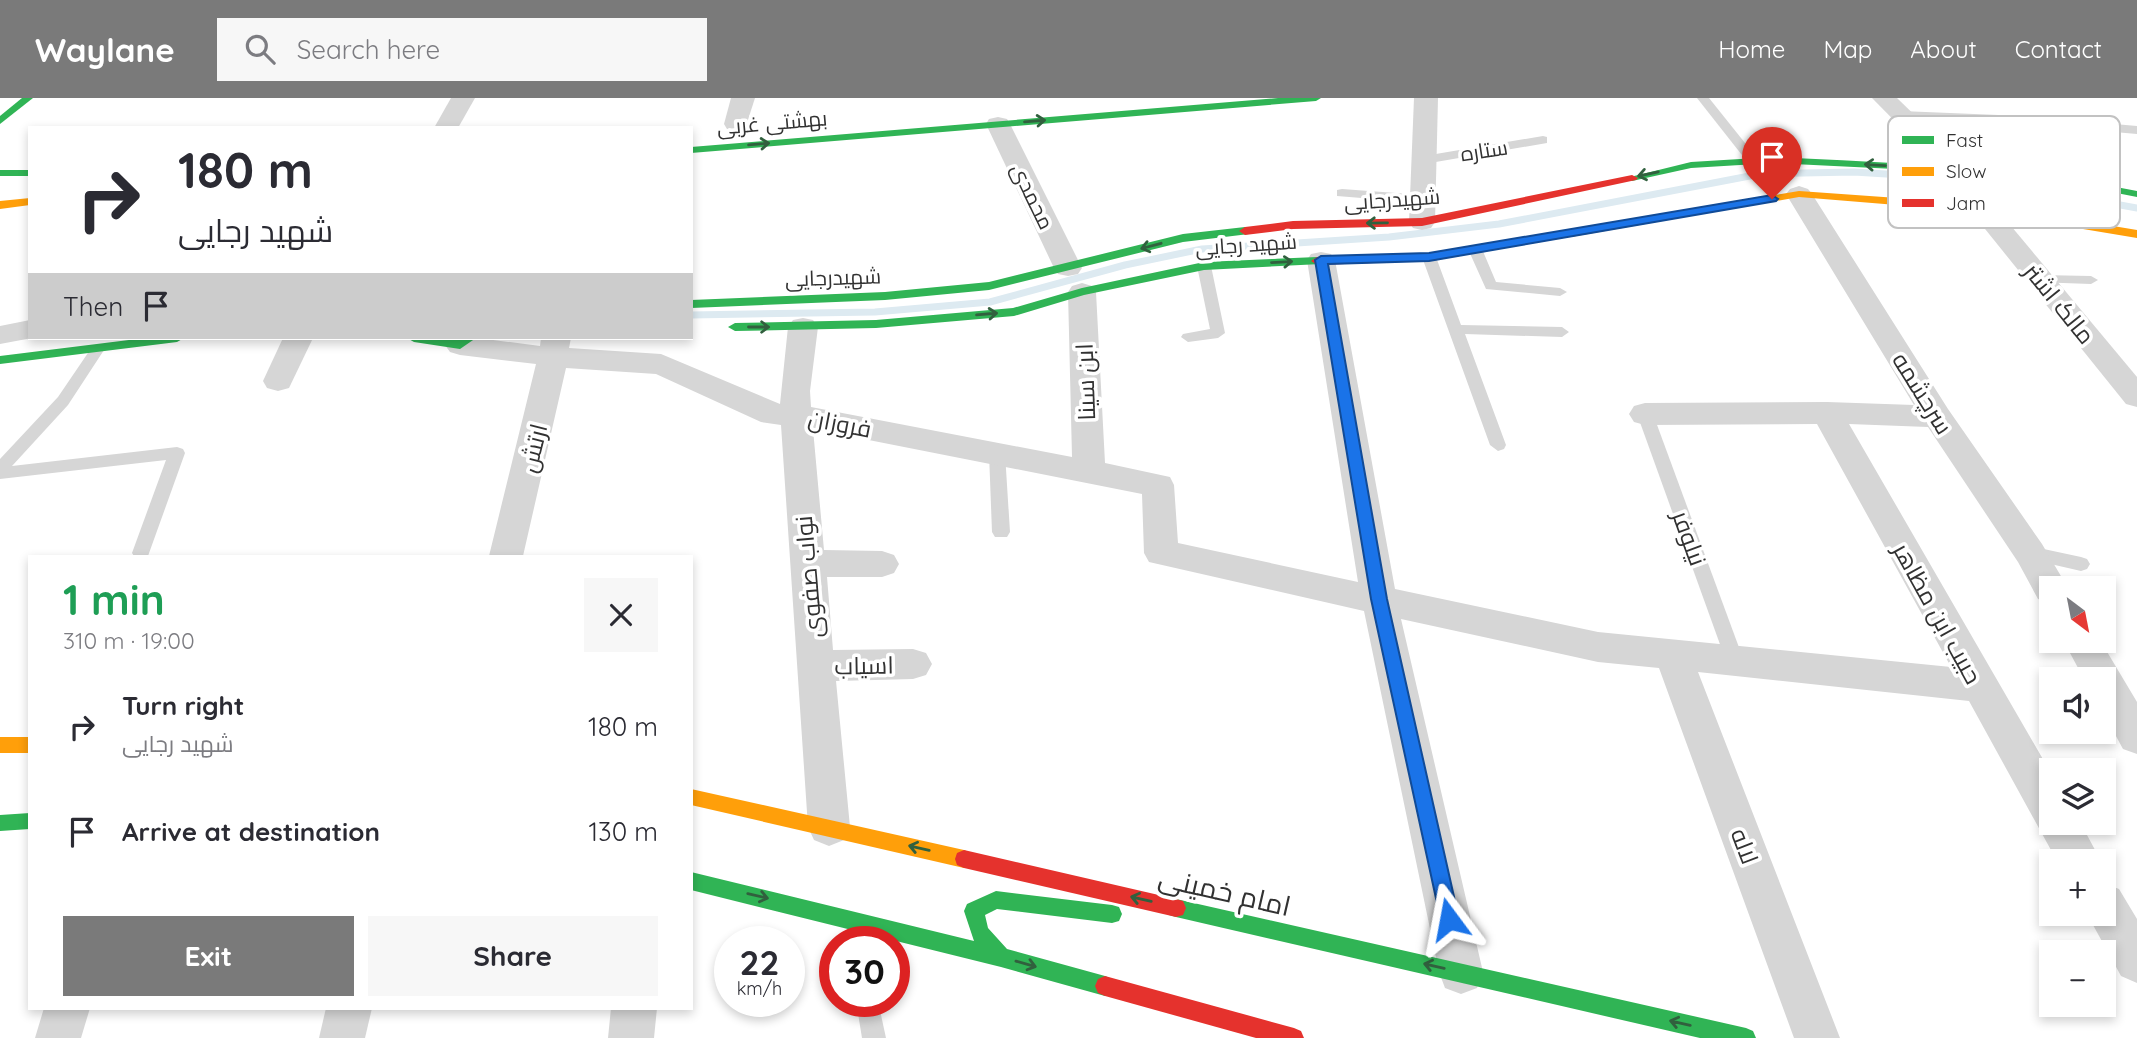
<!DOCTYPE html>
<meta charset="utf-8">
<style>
:root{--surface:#fff;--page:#f7f7f7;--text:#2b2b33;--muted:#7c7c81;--accent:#7a7a7a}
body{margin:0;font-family:Quicksand,Cairo,sans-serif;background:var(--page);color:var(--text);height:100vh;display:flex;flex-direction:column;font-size:26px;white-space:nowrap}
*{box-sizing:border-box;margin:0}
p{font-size:23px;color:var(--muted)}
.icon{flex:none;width:38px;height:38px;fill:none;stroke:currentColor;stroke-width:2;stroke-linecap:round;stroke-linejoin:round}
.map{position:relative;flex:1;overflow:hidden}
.side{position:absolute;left:28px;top:457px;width:665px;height:455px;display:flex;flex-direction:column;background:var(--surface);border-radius:0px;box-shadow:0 4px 10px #0003}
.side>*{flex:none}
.hud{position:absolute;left:28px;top:28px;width:665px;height:214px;border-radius:0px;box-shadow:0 4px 10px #0003;background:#fff;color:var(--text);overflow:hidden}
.needle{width:46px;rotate:148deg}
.fabs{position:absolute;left:2039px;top:478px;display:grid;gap:14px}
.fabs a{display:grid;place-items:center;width:77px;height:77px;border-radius:0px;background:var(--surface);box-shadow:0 4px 10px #0003;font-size:35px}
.speed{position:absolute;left:714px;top:828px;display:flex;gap:14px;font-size:35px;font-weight:700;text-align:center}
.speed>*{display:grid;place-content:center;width:91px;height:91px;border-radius:50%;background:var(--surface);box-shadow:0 4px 10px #0003;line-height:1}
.speed small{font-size:18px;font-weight:400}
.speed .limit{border:10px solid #d22;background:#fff;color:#111}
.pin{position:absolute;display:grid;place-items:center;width:60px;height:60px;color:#fff;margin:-72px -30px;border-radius:50% 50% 50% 0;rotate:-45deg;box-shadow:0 0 7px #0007}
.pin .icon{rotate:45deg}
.me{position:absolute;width:77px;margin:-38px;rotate:347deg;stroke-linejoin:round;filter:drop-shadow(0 0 5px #0008)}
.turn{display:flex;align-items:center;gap:24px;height:147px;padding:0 35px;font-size:32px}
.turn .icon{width:91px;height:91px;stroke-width:2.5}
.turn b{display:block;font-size:49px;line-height:60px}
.then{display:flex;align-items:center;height:66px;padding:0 35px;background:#0003;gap:14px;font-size:26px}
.round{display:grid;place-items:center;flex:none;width:74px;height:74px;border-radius:0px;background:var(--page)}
.overview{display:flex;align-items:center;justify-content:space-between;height:119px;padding:0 35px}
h1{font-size:42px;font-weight:800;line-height:52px;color:#1e9e55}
.primary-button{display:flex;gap:14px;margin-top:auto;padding:14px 35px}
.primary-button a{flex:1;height:80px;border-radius:0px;background:var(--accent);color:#fff;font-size:28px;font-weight:800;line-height:80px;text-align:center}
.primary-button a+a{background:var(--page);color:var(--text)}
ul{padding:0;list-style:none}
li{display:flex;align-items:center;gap:21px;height:105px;padding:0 35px}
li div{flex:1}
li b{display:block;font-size:26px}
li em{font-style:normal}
header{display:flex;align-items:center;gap:42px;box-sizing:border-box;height:98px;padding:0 35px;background:var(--accent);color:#fff}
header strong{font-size:33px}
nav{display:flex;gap:38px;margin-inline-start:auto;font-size:24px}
.search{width:490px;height:63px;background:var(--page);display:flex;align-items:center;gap:18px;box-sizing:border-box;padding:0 24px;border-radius:0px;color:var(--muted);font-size:26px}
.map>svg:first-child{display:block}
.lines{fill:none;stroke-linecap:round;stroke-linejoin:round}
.stream{stroke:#ddeaf1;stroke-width:7}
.lane{fill:#d6d6d6;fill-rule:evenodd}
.street{fill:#d6d6d6;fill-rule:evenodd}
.fast{fill:#30b455;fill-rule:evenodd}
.slow{fill:#ff9f0a;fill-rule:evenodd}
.jam{fill:#e5322d;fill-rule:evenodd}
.oneway{stroke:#31603e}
.route{fill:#1a73e8;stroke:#114b97;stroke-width:2}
.labels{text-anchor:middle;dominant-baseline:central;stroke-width:7;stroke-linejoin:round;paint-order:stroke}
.far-street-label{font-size:21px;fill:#323232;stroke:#fff}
.street-label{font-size:24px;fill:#323232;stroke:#fff}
.near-street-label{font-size:28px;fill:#323232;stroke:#fff}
.key{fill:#fff;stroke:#c2c2c2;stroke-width:2}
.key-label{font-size:19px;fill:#323232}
</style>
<header>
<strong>Waylane</strong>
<div class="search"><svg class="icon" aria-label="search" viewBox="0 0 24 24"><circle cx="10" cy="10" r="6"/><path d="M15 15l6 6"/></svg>Search here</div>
<nav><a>Home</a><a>Map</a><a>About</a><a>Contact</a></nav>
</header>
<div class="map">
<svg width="2137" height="940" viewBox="0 0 2137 940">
<rect width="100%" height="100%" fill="#fff"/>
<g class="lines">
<path class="stream" d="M691 217 875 214 990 204 1125 167 1202 151 1389 139 1499 126 1760 76 1854 74 1950 80 2044 93 2137 110"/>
<g class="lane">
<path d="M1697 0H1709L1757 60V66H1749Z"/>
<path d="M1901 13 2023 18 2137 28V36L2023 26 1897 20V14Z"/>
<path d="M1543 38 1547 39V45L1424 66 1418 62 1424 58Z"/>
<path d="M1342 91 1423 97 1429 101 1423 105 1337 98V92Z"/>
<path d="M1475 147 1482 151 1496 184 1560 190 1567 194 1560 198 1486 191 1468 151Z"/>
<path d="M1429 155 1436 159 1461 227 1562 229 1569 234 1562 239 1465 236 1506 347 1504 351 1498 353 1490 347 1422 159Z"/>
<path d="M1204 164 1211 168 1225 235 1218 240 1188 244 1181 239 1183 236 1210 231 1197 168Z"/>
<path d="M2040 177 2091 178 2098 182 2091 186 2035 184 2033 181Z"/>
<path d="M97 247 104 252 68 307 12 368 177 349 183 351 185 355 148 458H134L132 455 166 362 0 381V361L58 299 92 249Z"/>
<path d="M1645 311 1653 316 1744 563 1742 568 1735 571 1728 568 1726 563 1637 316Z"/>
<path d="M997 349 1005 355 1010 434 1007 439H995L992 434 989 355Z"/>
<path d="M2030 448 2081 459 2087 461 2090 466 2087 471 2081 473 2024 460 2021 455 2024 450Z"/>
<path d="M856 903H878L886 940H862Z"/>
</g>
<g class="street">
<path d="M451 0H475L458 30H434Z"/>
<path d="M731 0H755L745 31 736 33 727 31 724 26Z"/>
<path d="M1414 0H1438L1435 124 1431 130 1422 132 1413 130 1409 124Z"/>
<path d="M1872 0H1897L1965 66 1969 71 1965 76 1956 79 1947 76Z"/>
<path d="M998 19 1007 21 1010 26 1082 170 1078 176 1068 178 1058 176 1054 170 986 26 989 21Z"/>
<path d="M1799 88 1808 91 1812 96 1948 311 2042 446 2068 490H2051V505L2038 501 2018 464 1928 329 1849 326 2051 675V724H2080L2101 763H2057L1969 603 1698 574 1840 940H1794L1659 570 1598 564 1401 521 1483 874 1477 890 1461 896 1445 890 1439 874 1364 513 1149 464 1144 455 1142 396 813 331 824 452 882 453 894 457 899 466 894 475 882 479H827L833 552 913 551 926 555 932 566 926 577 913 581 836 583 850 729 844 742 829 748 814 742 808 729 781 327 761 324 656 276 566 270 523 458H489L536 266 460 257 450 254 445 247 451 240H478L540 248 541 240H571L569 250 661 256 780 306 788 229 793 222 803 220 813 222 818 229 810 293 811 309 1072 359 1068 194 1072 188 1082 185 1092 188 1096 194 1105 365 1170 379 1174 387 1178 445 1358 484 1307 162 1311 156 1321 154 1331 156 1335 162 1395 491 1598 534 1951 569 1817 326 1645 327 1634 324 1629 316 1634 308 1645 305 1827 304 1914 307 1786 96 1790 91Z"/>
<path d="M1982 102 1991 104 2137 279V309L2126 306 1973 116 1969 110 1973 104Z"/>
<path d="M30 222V240H32L0 246V228Z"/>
<path d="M283 240H313L289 290 278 293 267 290 263 283Z"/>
<path d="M2063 542H2100L2137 604V656L2123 651 2104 616V581H2084Z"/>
<path d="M2104 785 2119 791 2137 821V885L2121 878 2087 816H2104Z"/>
<path d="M44 910H90L81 940H35Z"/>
<path d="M326 910H372L365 940H319Z"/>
<path d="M611 910H657L654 940H608Z"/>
</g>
<g class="fast">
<path d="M22 0H33L0 26V18Z"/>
<path d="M1278 0H1321L1316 3 691 55V49Z"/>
<path d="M1773 59C1895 65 2017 69 2137 93V99L2086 89 1956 74 1773 65 1691 70 1632 83 1626 80 1691 64Z"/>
<rect x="0" y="72" width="30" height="6"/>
<path d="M1245 129 1251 133 1249 136 1183 144 989 192 885 202 691 210V202L885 194 989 184 1183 136Z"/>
<path d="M1317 159 1321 160V166L1204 172 1084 197 1014 218 876 230 735 233 728 229 735 225 876 222 1013 210 1082 190 1204 164Z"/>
<path d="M145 240H184L177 244 0 266V258Z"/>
<path d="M407 240 457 242 461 240H476L460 251 414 244Z"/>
<path d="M30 715V731L0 733V717Z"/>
<path d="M691 774 974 843 964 813 967 806 996 793 1112 807 1119 809 1122 816 1119 823 1112 825 997 811 985 817 988 830 1007 851 1105 878 1112 881 1115 888 1112 895 1105 898 1001 869 691 792Z"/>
<path d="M1176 801 1746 930 1753 933 1756 940H1700L1176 819 1169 817 1166 810 1169 803Z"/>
</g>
<g class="slow">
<path d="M1799 93 1982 106 2137 132V140L1982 114 1799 99 1571 139 1565 135 1571 131Z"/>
<path d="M30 100V107L0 111V103Z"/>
<rect x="0" y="639" width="30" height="16"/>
<path d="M691 691 964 752 971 755 973 761 971 767 964 770 691 707Z"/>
</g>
<g class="jam">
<path d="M1632 77 1638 80 1636 82 1422 128 1293 131 1245 137 1239 133 1245 129 1293 123 1422 120Z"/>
<path d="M1571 131 1577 135 1575 138 1429 163 1317 167 1311 163 1317 159 1429 155Z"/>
<path d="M964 752 1176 801 1183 803 1186 810 1183 817 1176 819 964 770 957 767 955 761 957 755Z"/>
<path d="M1105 878 1294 930 1301 933 1304 940H1256L1105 898 1098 895 1095 888 1098 881Z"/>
</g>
</g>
<defs><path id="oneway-shaft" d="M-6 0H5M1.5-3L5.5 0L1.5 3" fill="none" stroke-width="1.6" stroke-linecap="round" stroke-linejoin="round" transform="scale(1.75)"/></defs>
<g class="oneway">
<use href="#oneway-shaft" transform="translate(1035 23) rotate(-5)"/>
<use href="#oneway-shaft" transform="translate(759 46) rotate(-5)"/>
<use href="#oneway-shaft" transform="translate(1875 67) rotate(-177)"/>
<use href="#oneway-shaft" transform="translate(1648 76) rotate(168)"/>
<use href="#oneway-shaft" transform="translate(1377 125) rotate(179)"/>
<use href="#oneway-shaft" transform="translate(1151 148) rotate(165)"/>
<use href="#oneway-shaft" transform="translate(1282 164) rotate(-3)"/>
<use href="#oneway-shaft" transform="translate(987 216) rotate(-5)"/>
<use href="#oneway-shaft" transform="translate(759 229)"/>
<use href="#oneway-shaft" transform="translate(919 750) rotate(-167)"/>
<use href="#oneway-shaft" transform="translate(758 798) rotate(13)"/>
<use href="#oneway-shaft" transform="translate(1141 801) rotate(-167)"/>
<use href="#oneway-shaft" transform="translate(1026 866) rotate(16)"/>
<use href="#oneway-shaft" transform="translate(1434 868) rotate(-167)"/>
<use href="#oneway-shaft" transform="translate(1680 925) rotate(-167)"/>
</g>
<path class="route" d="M1772 97 1778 101 1776 103 1429 163 1328 166 1387 501 1459 821 1456 828 1449 831 1442 828 1371 501 1315 162 1321 158 1429 155Z"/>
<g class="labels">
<g class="far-street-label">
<text transform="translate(772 24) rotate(-5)">بهشتی غربی</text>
<text transform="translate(1484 52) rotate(-9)">ستاره</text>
<text transform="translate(1033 98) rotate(64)">محمدی</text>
<text transform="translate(1392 101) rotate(-4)">شهیدرجایی</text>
<text transform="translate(1246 146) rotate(-4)">شهید رجایی</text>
<text transform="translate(833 179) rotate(-2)">شهیدرجایی</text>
</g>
<g class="street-label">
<text transform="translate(2060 205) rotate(51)">مالک اشتر</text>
<text transform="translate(1085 284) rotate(-92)">ابن سینا</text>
<text transform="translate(1923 295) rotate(58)">سرچشمه</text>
<text transform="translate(840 325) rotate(11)">فروزان</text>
<text transform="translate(533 350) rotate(-76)">ارتش</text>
<text transform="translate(1690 440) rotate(70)">نیلوفر</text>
<text transform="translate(808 479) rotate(-95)">نواب صفوی</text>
<text transform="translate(1938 515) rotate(61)">حبیب ابن مظاهر</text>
<text transform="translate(864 567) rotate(-1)">اسیاب</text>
<text transform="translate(1745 748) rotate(69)">لاله</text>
</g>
<g class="near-street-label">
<text transform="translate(1225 793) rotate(13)">امام خمینی</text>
</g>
</g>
<rect x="1888" y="18" width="232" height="112" rx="10" class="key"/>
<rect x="1902" y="38" width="32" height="8" fill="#30b455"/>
<rect x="1902" y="69" width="32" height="9" fill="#ff9f0a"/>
<rect x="1902" y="101" width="32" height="8" fill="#e5322d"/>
<g class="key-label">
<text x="1946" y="49">Fast</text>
<text x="1946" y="80">Slow</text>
<text x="1946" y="112">Jam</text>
</g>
</svg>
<div class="fabs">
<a><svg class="needle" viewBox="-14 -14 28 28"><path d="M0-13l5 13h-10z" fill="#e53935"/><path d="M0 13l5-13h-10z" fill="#7c7c81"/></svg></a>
<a><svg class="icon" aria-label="sound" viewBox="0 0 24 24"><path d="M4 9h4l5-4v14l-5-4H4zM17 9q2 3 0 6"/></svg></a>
<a><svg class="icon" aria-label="layers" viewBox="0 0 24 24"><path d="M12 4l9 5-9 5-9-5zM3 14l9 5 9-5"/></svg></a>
<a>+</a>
<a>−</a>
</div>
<div class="speed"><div>22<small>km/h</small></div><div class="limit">30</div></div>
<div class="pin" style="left:1772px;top:101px;background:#d93025"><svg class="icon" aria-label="arrive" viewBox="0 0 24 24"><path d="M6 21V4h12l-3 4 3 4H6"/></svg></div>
<svg class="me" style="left:1449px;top:821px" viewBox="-20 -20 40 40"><path d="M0-17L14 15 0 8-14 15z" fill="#1a73e8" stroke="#fff" stroke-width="4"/></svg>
<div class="hud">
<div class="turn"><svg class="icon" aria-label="right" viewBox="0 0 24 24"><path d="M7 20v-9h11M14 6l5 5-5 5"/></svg><div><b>180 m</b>شهید رجایی</div></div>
<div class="then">Then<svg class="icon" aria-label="arrive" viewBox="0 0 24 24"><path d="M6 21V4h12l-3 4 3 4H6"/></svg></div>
</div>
<section class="side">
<div class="overview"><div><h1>1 min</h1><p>310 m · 19:00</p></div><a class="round"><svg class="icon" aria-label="close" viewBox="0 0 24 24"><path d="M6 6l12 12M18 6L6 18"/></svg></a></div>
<ul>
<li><svg class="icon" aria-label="right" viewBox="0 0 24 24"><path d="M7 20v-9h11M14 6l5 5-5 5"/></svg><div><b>Turn right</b><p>شهید رجایی</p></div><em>180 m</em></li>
<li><svg class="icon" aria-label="arrive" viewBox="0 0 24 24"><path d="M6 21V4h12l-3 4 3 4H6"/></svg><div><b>Arrive at destination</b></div><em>130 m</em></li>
</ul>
<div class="primary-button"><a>Exit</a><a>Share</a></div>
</section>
</div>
